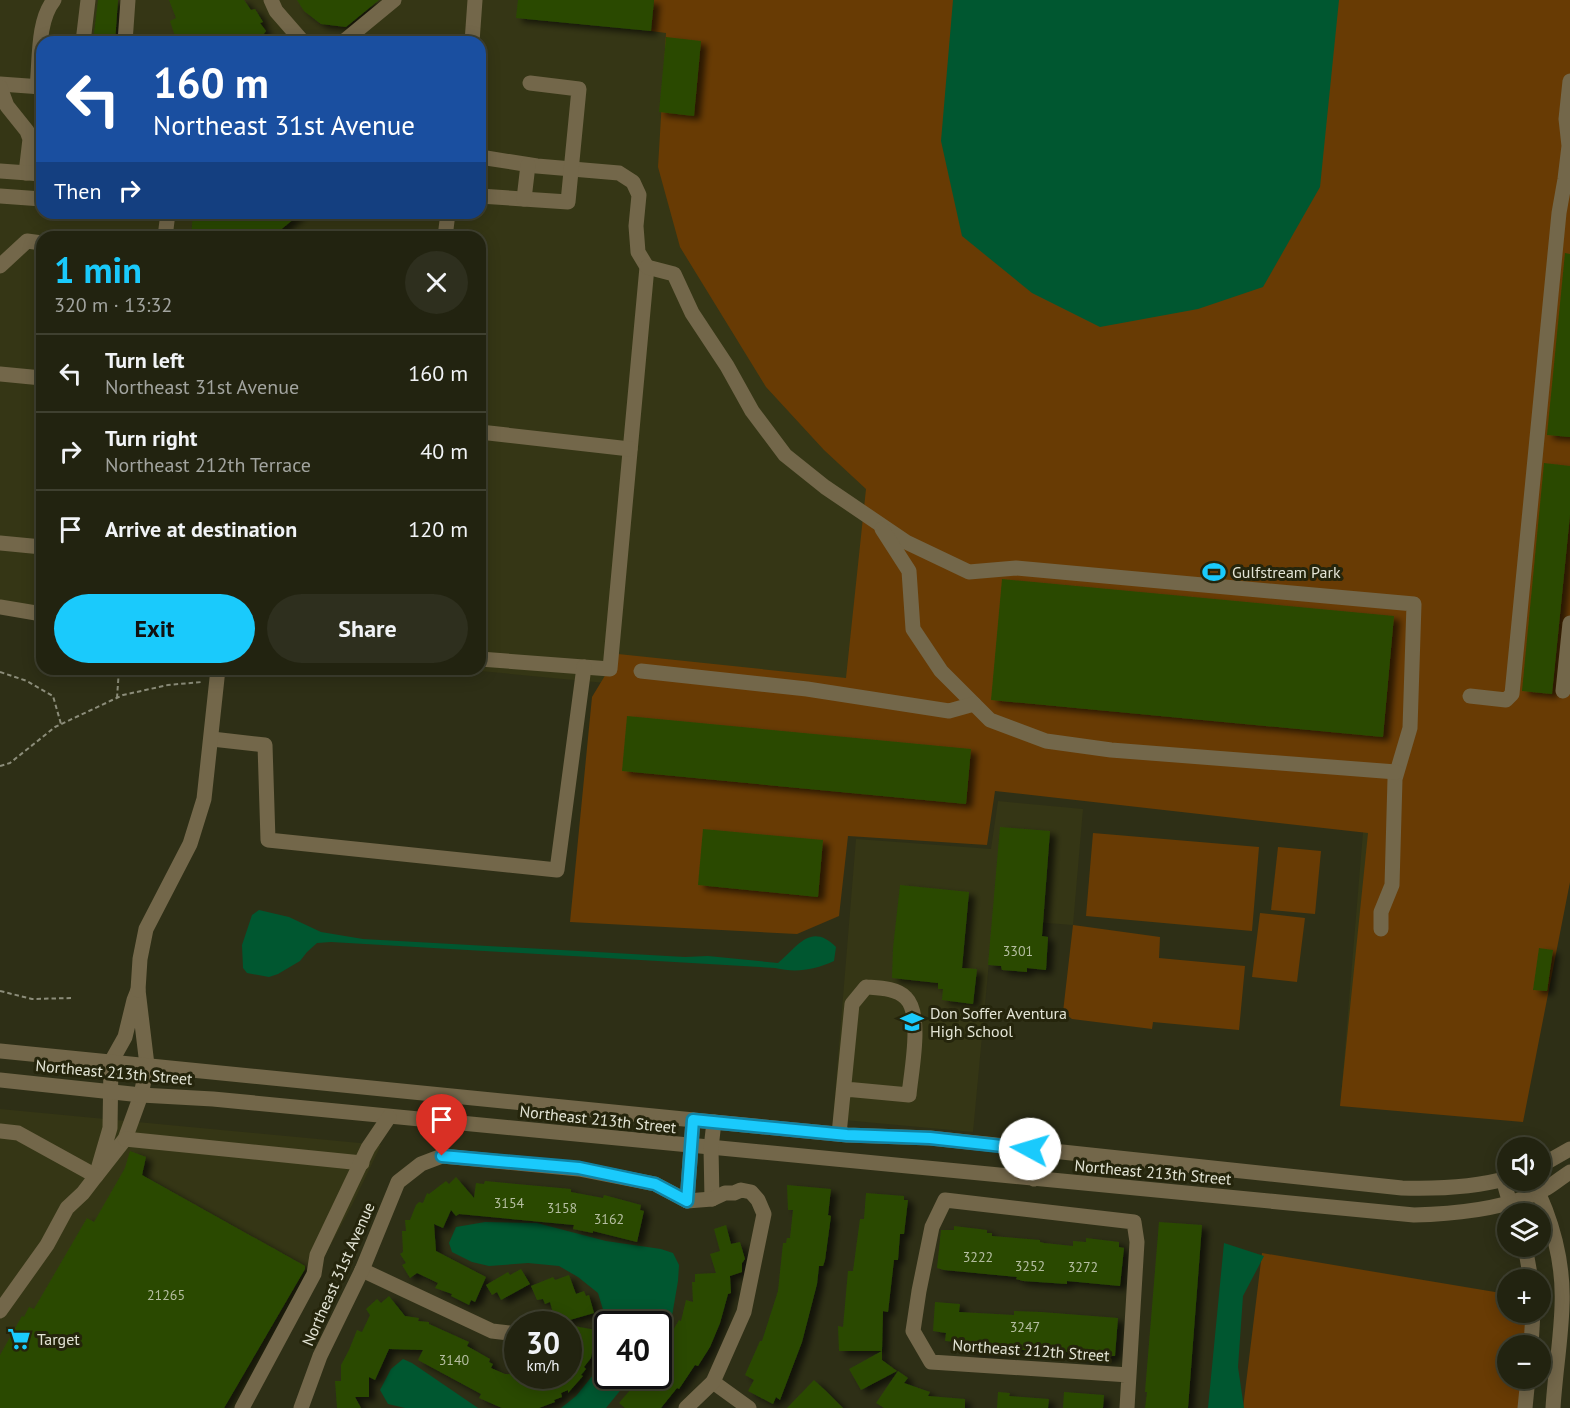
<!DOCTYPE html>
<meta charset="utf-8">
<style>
:root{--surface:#222310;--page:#2e2f1e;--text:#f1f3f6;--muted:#a2a49f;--line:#3f4030;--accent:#1acafc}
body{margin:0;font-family:"PT Sans",sans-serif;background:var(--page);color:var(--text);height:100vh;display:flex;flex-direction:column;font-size:22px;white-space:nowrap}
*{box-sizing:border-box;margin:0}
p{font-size:20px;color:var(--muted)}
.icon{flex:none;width:33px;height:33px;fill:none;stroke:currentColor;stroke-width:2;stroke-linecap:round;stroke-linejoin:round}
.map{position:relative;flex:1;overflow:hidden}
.details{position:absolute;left:36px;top:231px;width:450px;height:444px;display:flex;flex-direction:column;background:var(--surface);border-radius:18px;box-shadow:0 3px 15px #0003,0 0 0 2px var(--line)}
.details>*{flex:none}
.top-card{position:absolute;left:36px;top:36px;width:450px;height:183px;border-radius:18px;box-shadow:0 3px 15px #0003,0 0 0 2px var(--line);background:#1a4fa0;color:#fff;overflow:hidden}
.fabs{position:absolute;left:1497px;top:1137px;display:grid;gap:12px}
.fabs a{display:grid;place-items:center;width:54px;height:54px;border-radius:50%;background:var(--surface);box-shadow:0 3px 15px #0003,0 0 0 2px var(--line);font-size:30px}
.speed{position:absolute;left:504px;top:1311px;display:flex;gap:12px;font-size:30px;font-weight:700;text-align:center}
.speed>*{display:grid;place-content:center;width:78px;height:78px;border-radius:50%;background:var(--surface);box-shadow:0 3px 15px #0003,0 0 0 2px var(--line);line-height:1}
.speed small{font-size:15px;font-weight:400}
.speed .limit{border:3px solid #111;border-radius:9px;background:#fff;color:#111}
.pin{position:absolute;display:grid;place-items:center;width:51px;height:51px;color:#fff;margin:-62px -26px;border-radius:50% 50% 50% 0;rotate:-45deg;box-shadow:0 0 6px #0007}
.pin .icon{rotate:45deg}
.me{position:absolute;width:66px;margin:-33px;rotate:276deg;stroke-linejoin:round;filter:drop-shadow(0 0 4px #0008)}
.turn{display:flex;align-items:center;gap:21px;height:126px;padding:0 18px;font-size:27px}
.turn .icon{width:78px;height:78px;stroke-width:2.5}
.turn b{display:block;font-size:42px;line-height:51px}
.then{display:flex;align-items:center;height:57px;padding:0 18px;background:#0003;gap:12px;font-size:22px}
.round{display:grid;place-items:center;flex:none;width:63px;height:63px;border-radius:32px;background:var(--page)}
.headline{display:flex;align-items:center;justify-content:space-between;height:102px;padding:0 18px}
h1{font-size:36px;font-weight:600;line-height:45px;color:var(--accent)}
.action{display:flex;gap:12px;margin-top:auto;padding:12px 18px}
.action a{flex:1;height:69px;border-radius:36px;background:var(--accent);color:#111;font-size:24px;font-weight:600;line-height:69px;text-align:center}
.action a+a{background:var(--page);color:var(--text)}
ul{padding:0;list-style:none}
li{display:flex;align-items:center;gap:18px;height:78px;padding:0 18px;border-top:2px solid var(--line)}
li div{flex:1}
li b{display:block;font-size:22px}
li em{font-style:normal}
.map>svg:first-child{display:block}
.built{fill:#353615;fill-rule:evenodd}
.green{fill:#683b04}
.water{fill:#005730}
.building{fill:#2a4a06;filter:url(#shadow)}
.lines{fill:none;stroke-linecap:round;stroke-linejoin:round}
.path{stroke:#8c8d7a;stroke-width:2;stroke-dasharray:4.5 3;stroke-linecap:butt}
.minor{stroke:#73674a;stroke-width:15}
.route-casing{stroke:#1183a4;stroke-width:15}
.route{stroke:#1acafc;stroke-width:10}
.labels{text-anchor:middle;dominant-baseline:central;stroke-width:6;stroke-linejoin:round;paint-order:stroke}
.number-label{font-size:14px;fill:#b5bea1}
.poi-label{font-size:16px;fill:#e3e4d5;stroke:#25250c;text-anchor:start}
.street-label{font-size:16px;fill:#e3e4d5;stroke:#25250c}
</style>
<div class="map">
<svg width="1570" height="1408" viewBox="0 0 1570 1408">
<defs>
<filter id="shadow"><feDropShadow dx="6" dy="4" stdDeviation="3" flood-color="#0009"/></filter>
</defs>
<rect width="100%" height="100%" fill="#2e2f16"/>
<g class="built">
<path d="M0 0H1570V882L1512 1120 1341 1097 1365 808 742 696 459 669H480V237H42V617L0 609ZM42 42H480V213H42Z"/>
<path d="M998 801 1083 809 1073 925 993 919 973 1132 833 1119 856 839 991 849Z"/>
<path d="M0 1109 381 1145 352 1205 243 1408H0Z"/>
</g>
<g class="green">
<path d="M654 0H1570V882L1523 1122 1340 1106 1368 833 995 791 987 845 848 836 839 916 797 934 570 922 592 697 618 654 846 678 866 489 824 450 766 387 680 247 658 167 666 33 651 31Z"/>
<path d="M1093 833 1259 847 1252 931 1086 916Z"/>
<path d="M1278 847 1321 851 1315 914 1271 910Z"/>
<path d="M1260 913 1305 918 1297 982 1252 977Z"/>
<path d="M1073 925 1160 937 1159 958 1245 966 1239 1030 1153 1022 1152 1029 1072 1019 1063 1012Z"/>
<path d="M1262 1253 1507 1294 1508 1312 1525 1313 1530 1342V1345L1508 1346V1378L1527 1379 1523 1408H1243Z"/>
</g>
<g class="water">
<path d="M953 0H1339L1320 187 1263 287 1198 309 1100 327 1032 293 962 236 941 141Z"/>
<path d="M259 910 289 917 321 932 363 939 685 957 708 956 778 963C798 946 811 922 836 947L834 961C814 970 796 973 775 968L331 942 317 943 307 952 300 961 278 974 269 977 247 973 243 968 242 945 252 915Z"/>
<path d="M485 1222 537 1223 606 1241 661 1249 673 1253 679 1265 678 1281 672 1316 659 1336 658 1324H608V1376H632L606 1408H561L576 1396 602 1364 607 1323 598 1293 578 1277 559 1266 528 1263 489 1266 472 1262 452 1252 449 1243 456 1227Z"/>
<path d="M1224 1243 1264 1256 1243 1296 1238 1367 1244 1408H1208Z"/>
<path d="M403 1359 412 1363 478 1408H405L388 1404 380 1390 391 1369Z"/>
</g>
<g class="building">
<path d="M98 0H118L115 42H93Z"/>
<path d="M169 0H244L251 10 255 9 263 22 260 23 266 31 263 35 269 42H177L170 21 176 18Z"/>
<path d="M297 0H379L346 27 321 24 304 11Z"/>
<path d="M518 0H654L651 31 516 18Z"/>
<path d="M666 37 701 41 694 116 659 112Z"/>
<path d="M206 213H301L272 237H191L193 214 206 215Z"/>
<path d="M1565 253 1570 254V437L1547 435Z"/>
<path d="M1544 463 1570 466V515L1552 694 1522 691Z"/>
<path d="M1002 579 1394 616 1383 737 991 700Z"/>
<path d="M627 716 971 749 966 804 622 771Z"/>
<path d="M1000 827 1050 831 1042 936 1048 937 1046 970 1027 968V972L1002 970 1001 966 988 965Z"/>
<path d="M703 829 823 840 818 897 698 885Z"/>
<path d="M900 885 969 892 962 968 977 969 973 1004 942 1000 943 989H938V983L892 978 893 948Z"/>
<path d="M1539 948 1553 950 1547 991 1533 990Z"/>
<path d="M130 1151 146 1157 142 1175 305 1266V1269L224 1408H0V1355L22 1316 24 1317 29 1307 34 1309 87 1218 94 1222 125 1168Z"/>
<path d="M456 1177 474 1198 476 1183 484 1184 485 1181 571 1189V1192L603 1198 604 1195 641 1205 640 1210 644 1211 637 1242 593 1231V1233L573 1229 574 1225 459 1214 456 1216 451 1210 443 1228 434 1224 436 1251 486 1277 475 1302 471 1300 469 1305 451 1296 452 1294 435 1288 438 1283 417 1273 410 1278 402 1265 406 1263 400 1254 403 1252 402 1231H406L405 1220H410L416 1205 419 1202 423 1203 427 1193 429 1194 446 1181 449 1184Z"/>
<path d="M787 1185 831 1189 828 1215 831 1216 825 1260 823 1266H819L817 1284 802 1342 780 1400 776 1397 773 1404 748 1391 754 1380 745 1375 760 1341H762L778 1291 783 1243H786L787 1238H790L793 1210H788Z"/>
<path d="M866 1193 904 1196V1200H908L904 1234H900L898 1260H894L888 1312 883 1311 882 1351H839L838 1326 843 1327 848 1271H853L860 1219H864Z"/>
<path d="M1159 1222 1202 1225 1188 1408H1145L1147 1392H1145Z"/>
<path d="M726 1225 731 1244 740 1242 745 1259 742 1263V1272L730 1276 731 1293 728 1294 720 1323 710 1347 698 1366 695 1365 679 1389 677 1388 661 1408H625L619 1403 642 1376H658V1356L679 1320 681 1321 686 1300 693 1302 692 1282H695V1274L716 1273 710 1254 720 1251 714 1229Z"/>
<path d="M954 1226 987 1230V1233H992V1236L1040 1240V1242L1044 1243 1073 1246V1241L1086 1242V1238L1119 1242V1247L1124 1248 1120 1286 1067 1281V1284L1023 1281 1016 1279 1017 1277 944 1270 937 1268 941 1230H954Z"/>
<path d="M521 1269 530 1284 501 1300 497 1292 492 1295 486 1285 508 1272 510 1275Z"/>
<path d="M569 1275 576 1294 584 1291 586 1296 589 1295 594 1313 556 1324 550 1302 545 1304 543 1299 537 1300 531 1286 553 1277 555 1280Z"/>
<path d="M389 1296 405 1316 419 1318 418 1321 429 1322V1324L469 1342 467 1346 490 1359 489 1362 493 1364 491 1368 505 1374 568 1376V1325L596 1330 591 1358 584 1367 586 1369 581 1375 583 1376 568 1393V1390L561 1393 562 1397 554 1400 555 1402 539 1408H502L479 1398 481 1394 418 1360 423 1350 389 1349 375 1380 369 1377V1397H355L361 1408H337L335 1381H341V1365L349 1350 357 1330 362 1332 370 1315 366 1309 377 1299 381 1303Z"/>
<path d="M935 1302 960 1304 959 1312 1014 1315V1311L1041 1312 1118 1318 1115 1356H1110V1360L1076 1357 1077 1353 1036 1349V1351L1009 1349V1352L971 1351V1343L945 1341 946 1333 933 1331Z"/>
<path d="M882 1351V1360L897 1371 861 1390 849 1369Z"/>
<path d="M898 1371 908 1378 904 1383 930 1392 928 1396 965 1399V1408H884L876 1403Z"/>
<path d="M814 1380 826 1391 843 1408H787Z"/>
<path d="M998 1392 1010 1393 1009 1396 1049 1399 1048 1408H997Z"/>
<path d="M1064 1392 1104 1395 1103 1408H1063Z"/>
</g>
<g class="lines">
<g class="path">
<path d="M0 672 27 681 53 696 61 724"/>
<path d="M117 698 119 669"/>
<path d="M0 766 10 763 55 727 123 695 168 685 202 682"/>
<path d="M0 991 32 999 73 998"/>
</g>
<g class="minor">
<path d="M271 0 276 11 303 42"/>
<path d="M83 42 88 0"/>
<path d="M125 42 128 0"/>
<path d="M343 42 394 0"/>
<path d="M472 42 475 0"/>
<path d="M0 84 42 87"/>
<path d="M0 87 7 106 27 131 30 139 26 173"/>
<path d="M37 87C40 60 37 21 54 0"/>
<path d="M480 157 537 166 619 173 633 182 639 195 636 226 638 252 647 267 610 669 480 659"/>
<path d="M0 171 42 174"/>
<path d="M0 196 42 199"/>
<path d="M480 196 568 202 579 89 530 83"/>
<path d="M524 199 528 165"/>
<path d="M165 237 168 213"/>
<path d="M445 237 448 213"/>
<path d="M0 266 27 241 42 243"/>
<path d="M647 267 674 274 692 313 727 366 752 411 785 455 825 487 906 542 969 572 1016 568 1414 604 1410 728 1395 779 1392 885 1381 912V929"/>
<path d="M0 374 42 378"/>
<path d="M480 432 630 449"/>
<path d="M882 529 909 571 913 629 941 671 990 720 1046 741 1111 750 1396 772"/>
<path d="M0 543 42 547"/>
<path d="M0 607 42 614"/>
<path d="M641 671 807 689 949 711 974 704"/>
<path d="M1563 691 1570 623"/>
<path d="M1470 696 1506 700 1512 694 1559 213 1565 179 1569 146 1566 119 1570 81"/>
<path d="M212 739 265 745 268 840 557 870 584 667"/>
<path d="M138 990 147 1065 141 1095 125 1139 96 1176 110 1128 111 1062 125 1037 134 1000Z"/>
<path d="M138 990 140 959 146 929 190 844 204 799 218 669"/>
<path d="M0 1051 714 1122 847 1135 930 1138 1402 1188C1437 1189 1473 1188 1508 1178"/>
<path d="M0 1080 141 1095 213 1099 1414 1215C1456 1214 1509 1209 1547 1188 1555 1183 1562 1177 1570 1172"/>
<path d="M0 1131 18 1133 96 1176 83 1193 67 1208 47 1245 0 1311"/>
<path d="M839 1134 852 1004 866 987C878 988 897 988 906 998 923 1015 911 1072 909 1095L845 1089"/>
<path d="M125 1139 362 1163"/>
<path d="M1540 1166 1570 1149"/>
<path d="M1034 1179 1046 1151"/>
<path d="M1503 1179 1513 1214"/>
<path d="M1532 1180C1552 1218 1564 1263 1562 1306 1561 1340 1555 1374 1553 1408"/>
<path d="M712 1199 711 1148 714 1122"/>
<path d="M687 1201 693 1120"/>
<path d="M1525 1246 1531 1280"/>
<path d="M362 1270 492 1331 518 1334"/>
<path d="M1531 1346 1533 1312"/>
<path d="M713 1382 749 1408"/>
<path d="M242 1408 314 1274 317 1255 368 1148 389 1117"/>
<path d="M301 1408 320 1356 362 1270 398 1182 421 1164 442 1156 579 1169 655 1184 687 1201 712 1199 725 1193H734L741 1190 751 1192 758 1200 764 1214 744 1312 713 1382 686 1408"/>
<path d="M1127 1408 1137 1242 1134 1222 945 1200 932 1227 919 1291 913 1331 931 1362 1129 1375"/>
<path d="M1525 1408 1528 1378"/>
</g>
</g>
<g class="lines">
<g class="route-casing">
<path id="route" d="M442 1156 579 1168 655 1184 687 1201 693 1120 847 1135 930 1138 1030 1149"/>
</g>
<use href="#route" class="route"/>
</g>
<defs>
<g id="stadium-bare" transform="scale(1.8)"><path d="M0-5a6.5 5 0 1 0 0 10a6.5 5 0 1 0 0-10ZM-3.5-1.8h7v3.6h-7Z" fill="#1acafc" stroke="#25250c" stroke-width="2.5" paint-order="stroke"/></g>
<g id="school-bare" transform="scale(1.8)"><path d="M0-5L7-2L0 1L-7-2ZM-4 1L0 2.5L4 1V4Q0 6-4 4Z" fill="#1acafc" stroke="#25250c" stroke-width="2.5" paint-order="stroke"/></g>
<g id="supermarket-bare" transform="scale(1.8)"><path d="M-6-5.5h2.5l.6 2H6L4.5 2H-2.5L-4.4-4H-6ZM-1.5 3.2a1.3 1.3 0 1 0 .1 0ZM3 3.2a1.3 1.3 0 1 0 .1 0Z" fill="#1acafc" stroke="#25250c" stroke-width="2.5" paint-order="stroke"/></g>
</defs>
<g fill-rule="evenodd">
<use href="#stadium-bare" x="1214" y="572"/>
<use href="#school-bare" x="912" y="1022"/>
<use href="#supermarket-bare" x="19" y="1339"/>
</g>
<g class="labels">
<g class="number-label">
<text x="1018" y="951">3301</text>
<text x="509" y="1203">3154</text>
<text x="562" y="1208">3158</text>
<text x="609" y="1219">3162</text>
<text x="978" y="1257">3222</text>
<text x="1030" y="1266">3252</text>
<text x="1083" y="1267">3272</text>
<text x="166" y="1295">21265</text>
<text x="1025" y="1327">3247</text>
<text x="454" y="1360">3140</text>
</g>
<g class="poi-label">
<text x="1232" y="572">Gulfstream Park</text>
<text x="930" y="1013">Don Soffer Aventura<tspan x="930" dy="18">High School</tspan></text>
<text x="37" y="1339">Target</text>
</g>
<g class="street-label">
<text transform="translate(114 1072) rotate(5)">Northeast 213th Street</text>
<text transform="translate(598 1119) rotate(6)">Northeast 213th Street</text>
<text transform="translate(1153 1172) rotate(5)">Northeast 213th Street</text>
<text transform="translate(338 1274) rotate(-66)">Northeast 31st Avenue</text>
<text transform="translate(1031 1350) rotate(4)">Northeast 212th Street</text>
</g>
</g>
</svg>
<div class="fabs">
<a><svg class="icon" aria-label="sound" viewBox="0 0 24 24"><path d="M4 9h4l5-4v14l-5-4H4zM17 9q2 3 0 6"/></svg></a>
<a><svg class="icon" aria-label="layers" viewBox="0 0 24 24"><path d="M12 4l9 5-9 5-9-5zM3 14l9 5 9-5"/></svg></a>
<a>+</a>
<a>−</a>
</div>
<div class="speed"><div>30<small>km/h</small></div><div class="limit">40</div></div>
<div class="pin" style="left:442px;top:1156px;background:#d93025"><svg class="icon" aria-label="arrive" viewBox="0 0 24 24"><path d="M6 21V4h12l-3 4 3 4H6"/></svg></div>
<svg class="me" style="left:1030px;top:1149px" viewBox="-20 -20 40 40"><circle r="19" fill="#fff"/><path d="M0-13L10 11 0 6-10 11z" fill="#1acafc"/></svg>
<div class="top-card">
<div class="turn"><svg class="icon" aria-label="left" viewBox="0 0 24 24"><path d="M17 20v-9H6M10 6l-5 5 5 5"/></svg><div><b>160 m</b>Northeast 31st Avenue</div></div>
<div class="then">Then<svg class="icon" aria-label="right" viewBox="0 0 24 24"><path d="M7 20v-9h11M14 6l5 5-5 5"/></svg></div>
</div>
<section class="details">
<div class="headline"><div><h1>1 min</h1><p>320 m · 13:32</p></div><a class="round"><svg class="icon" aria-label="close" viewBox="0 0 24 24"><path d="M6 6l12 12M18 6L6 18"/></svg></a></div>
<ul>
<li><svg class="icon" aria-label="left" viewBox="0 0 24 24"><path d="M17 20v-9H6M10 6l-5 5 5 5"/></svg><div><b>Turn left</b><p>Northeast 31st Avenue</p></div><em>160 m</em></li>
<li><svg class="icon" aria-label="right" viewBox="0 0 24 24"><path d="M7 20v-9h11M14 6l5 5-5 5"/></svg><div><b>Turn right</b><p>Northeast 212th Terrace</p></div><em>40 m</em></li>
<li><svg class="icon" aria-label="arrive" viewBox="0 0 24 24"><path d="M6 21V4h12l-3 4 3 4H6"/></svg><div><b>Arrive at destination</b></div><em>120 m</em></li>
</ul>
<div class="action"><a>Exit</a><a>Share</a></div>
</section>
</div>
